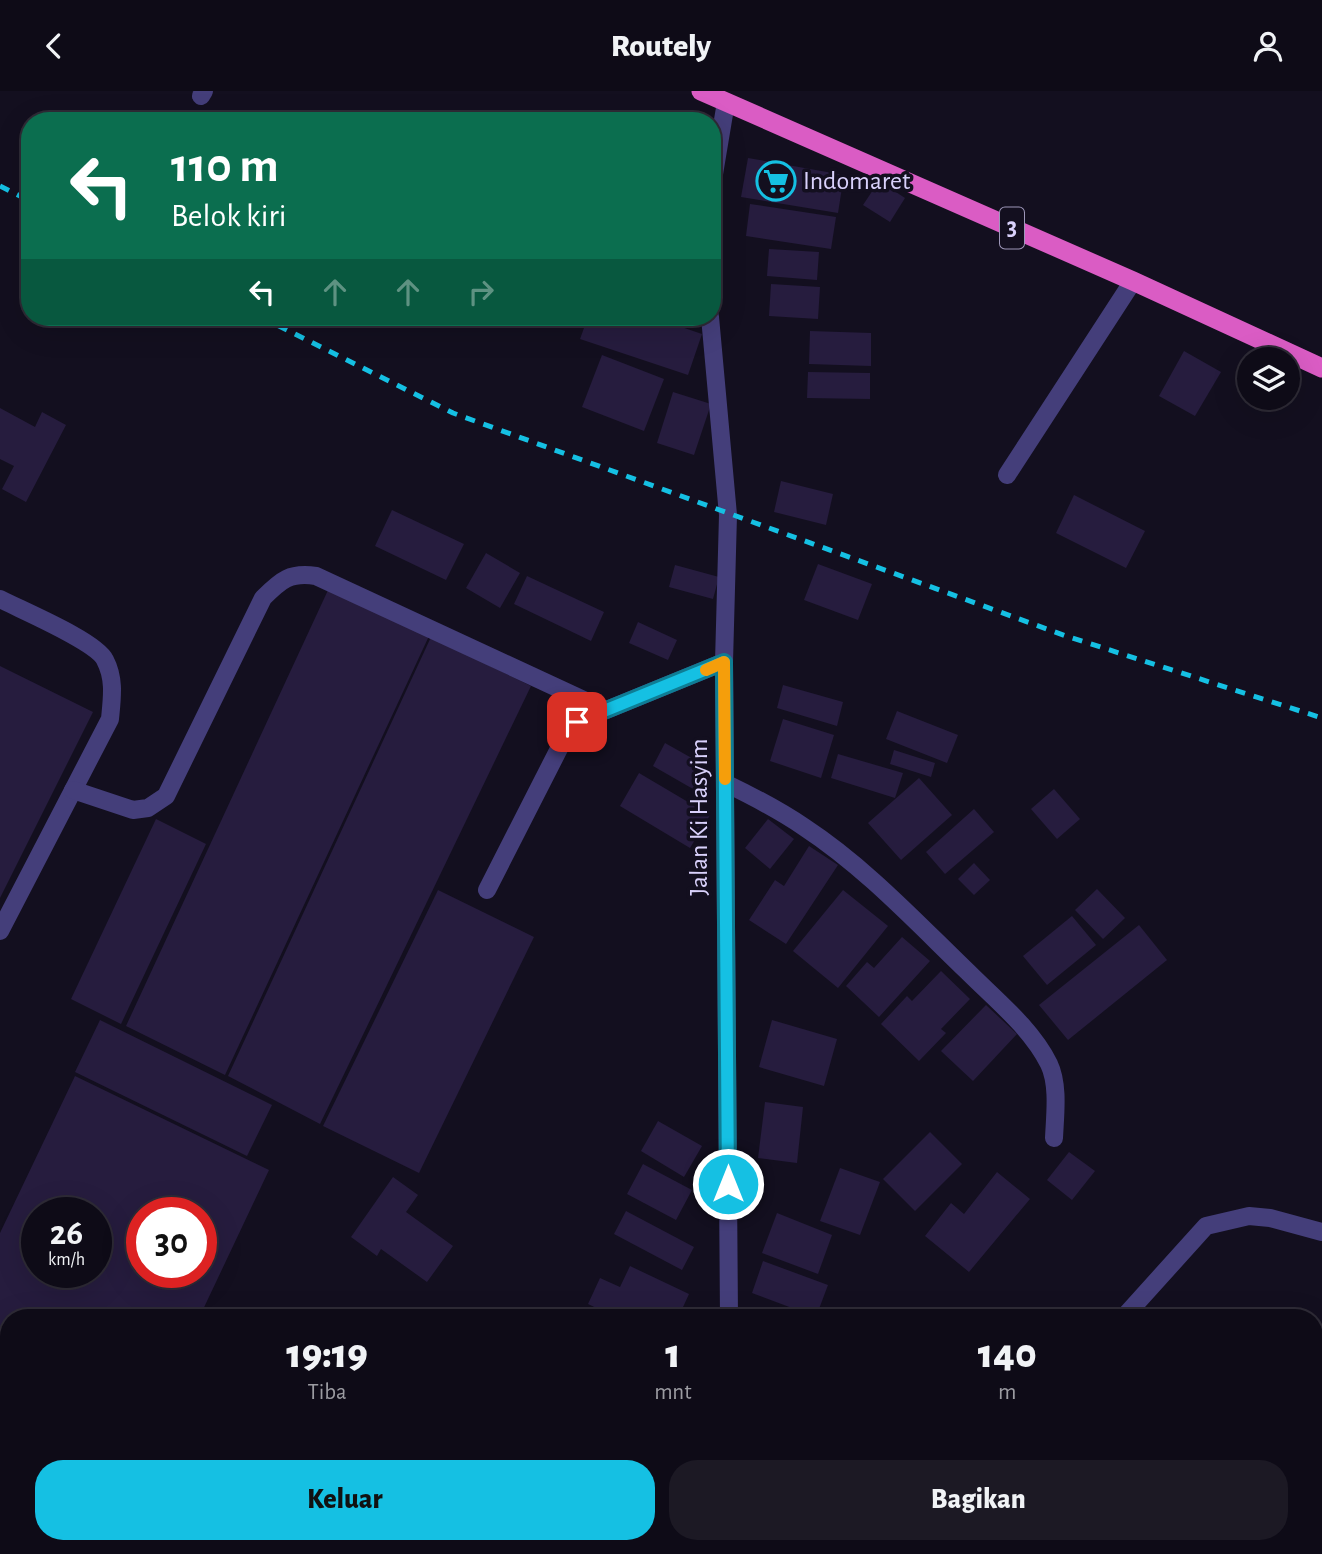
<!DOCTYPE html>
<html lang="id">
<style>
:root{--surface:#0e0b17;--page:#1c1924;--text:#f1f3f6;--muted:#9b9ba1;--line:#2e2b36;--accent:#15c0e3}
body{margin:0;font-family:"Alegreya Sans",sans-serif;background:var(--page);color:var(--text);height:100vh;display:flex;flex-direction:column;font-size:26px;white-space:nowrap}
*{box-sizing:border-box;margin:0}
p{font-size:23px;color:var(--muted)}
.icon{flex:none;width:38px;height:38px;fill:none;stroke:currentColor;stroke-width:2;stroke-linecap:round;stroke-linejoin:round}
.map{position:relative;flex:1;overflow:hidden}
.drawer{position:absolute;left:0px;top:1218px;width:1323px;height:245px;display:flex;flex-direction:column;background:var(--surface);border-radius:28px 28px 0 0;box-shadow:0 7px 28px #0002,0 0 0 2px var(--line)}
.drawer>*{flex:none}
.banner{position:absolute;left:21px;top:21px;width:700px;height:214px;border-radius:28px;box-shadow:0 7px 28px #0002,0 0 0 2px var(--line);background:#0b6e4f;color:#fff;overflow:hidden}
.fabs{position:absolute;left:1237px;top:256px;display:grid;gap:14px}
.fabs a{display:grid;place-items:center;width:63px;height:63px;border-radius:50%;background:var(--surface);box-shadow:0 7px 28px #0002,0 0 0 2px var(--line);font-size:35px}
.speed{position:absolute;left:21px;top:1106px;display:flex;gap:14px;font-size:35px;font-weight:700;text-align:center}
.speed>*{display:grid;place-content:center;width:91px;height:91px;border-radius:50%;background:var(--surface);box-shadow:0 7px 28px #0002,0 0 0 2px var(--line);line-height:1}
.speed small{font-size:18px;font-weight:400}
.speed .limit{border:10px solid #d22;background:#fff;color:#111}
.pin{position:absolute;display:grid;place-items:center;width:60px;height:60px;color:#fff;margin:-30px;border-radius:14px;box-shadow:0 4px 10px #0006}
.me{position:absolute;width:77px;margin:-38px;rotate:0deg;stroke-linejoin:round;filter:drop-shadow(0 0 5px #0008)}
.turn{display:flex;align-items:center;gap:24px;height:147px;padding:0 35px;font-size:32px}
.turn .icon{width:91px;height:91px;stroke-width:2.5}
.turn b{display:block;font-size:49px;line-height:60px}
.lanes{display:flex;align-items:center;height:66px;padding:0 35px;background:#0003;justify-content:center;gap:35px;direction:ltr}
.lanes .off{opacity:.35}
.eta{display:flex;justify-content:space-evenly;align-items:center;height:119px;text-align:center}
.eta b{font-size:42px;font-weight:800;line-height:49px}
.cta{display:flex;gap:14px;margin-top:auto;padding:14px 35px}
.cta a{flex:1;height:80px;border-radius:28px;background:var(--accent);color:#111;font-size:28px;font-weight:800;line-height:80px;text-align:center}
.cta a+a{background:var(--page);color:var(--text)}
header{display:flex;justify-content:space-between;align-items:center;height:91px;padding:0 35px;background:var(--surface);font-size:32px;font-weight:800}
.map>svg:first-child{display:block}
.building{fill:#261c3e;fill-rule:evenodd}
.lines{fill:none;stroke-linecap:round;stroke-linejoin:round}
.service{stroke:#443e7a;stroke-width:18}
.minor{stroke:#443e7a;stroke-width:18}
.trunk{stroke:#da5cc4;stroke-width:19}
.rail{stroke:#15c0e3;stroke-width:5;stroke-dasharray:10 9;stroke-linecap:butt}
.route-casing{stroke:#0e7d94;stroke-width:18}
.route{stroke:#15c0e3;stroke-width:12}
.slow{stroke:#f59e0b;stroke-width:12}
.labels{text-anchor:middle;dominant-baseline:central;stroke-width:7;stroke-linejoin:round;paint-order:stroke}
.shield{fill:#130f1f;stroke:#9e97b9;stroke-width:2}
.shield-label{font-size:24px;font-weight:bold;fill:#d9d1fb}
.poi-label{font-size:26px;fill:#d9d1fb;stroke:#130f1f;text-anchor:start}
.street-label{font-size:26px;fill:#d9d1fb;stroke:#130f1f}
</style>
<header><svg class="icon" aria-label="back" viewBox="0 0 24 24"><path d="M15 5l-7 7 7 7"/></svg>Routely<svg class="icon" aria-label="person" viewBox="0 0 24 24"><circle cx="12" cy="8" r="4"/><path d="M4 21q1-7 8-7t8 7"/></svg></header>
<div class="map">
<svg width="1322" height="1463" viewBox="0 0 1322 1463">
<rect width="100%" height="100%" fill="#130f1f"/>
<g class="building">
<path d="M748 67 844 84 838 122 741 106Z"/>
<path d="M879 90 905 107 890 131 863 114Z"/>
<path d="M750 113 836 126 831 158 746 145Z"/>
<path d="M769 158 819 161 817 189 767 185Z"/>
<path d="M771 193 820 196 818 228 769 225Z"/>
<path d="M588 226H652L702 243 688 284 580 248Z"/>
<path d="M810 240 871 242V275L809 273Z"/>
<path d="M1184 260 1221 281 1195 325 1159 305Z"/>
<path d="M602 264 664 288 644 340 582 316Z"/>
<path d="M808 281 870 282V308L807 307Z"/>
<path d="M673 301 711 313 694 364 657 352Z"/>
<path d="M0 317 35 336 42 321 66 334 26 411 2 398 14 375 0 368Z"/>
<path d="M781 390 833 403 826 434 774 421Z"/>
<path d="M1074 404 1145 440 1126 477 1056 442Z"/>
<path d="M392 419 464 453 446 489 375 455Z"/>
<path d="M486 462 520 482 500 517 466 497Z"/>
<path d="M818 473 872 493 858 529 804 509Z"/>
<path d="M675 474 719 486 713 508 669 496Z"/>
<path d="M527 485 604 521 591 550 514 513Z"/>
<path d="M329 497 429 545 225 984 126 935Z"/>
<path d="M638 531 677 549 668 569 629 552Z"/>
<path d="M431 546 531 595 320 1033 228 985Z"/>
<path d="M0 575 93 621 0 807Z"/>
<path d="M783 594 843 611 837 635 777 617Z"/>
<path d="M897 620 958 644 947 672 886 648Z"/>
<path d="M783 628 834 644 821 687 770 670Z"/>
<path d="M665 652 713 679 700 702 653 675Z"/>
<path d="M894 659 935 672 931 686 890 673Z"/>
<path d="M838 663 903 682 895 707 831 687Z"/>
<path d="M639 682 710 724 690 757 620 715Z"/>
<path d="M919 687 952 724 901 769 868 732Z"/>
<path d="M1054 698 1080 728 1057 748 1031 718Z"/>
<path d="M974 718 994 741 945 783 926 761Z"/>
<path d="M156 728 206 753 121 933 71 908Z"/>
<path d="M768 728 794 748 770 778 745 757Z"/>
<path d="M809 755 838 774 786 853 749 829 775 789 784 795Z"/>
<path d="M974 772 990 789 974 804 958 788Z"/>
<path d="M1097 798 1125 827 1103 848 1075 819Z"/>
<path d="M438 799 534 846 419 1082 323 1035Z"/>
<path d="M843 799 888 835 838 897 793 860Z"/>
<path d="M1072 825 1096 854 1047 894 1023 865Z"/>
<path d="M1139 834 1167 869 1068 949 1039 914Z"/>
<path d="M902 846 930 870 879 926 846 895 867 871 874 877Z"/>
<path d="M941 880 970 908 941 938 946 942 919 970 881 933 907 905 912 910Z"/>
<path d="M986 914 1017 943 973 990 941 960Z"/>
<path d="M100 929 272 1014 247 1065 75 981Z"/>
<path d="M772 929 837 948 824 995 759 976Z"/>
<path d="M75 985 269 1079 199 1227H9V1454H90L86 1463H0V1142ZM37 1122H96V1181H37ZM142 1122H201V1181H142Z"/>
<path d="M765 1011 803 1016 797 1072 758 1067Z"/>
<path d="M658 1030 702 1055 684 1086 641 1060Z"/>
<path d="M930 1041 962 1073 915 1120 883 1088Z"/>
<path d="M1069 1061 1095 1080 1072 1109 1047 1089Z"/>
<path d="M643 1073 692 1099 676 1129 627 1103Z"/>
<path d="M840 1077 880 1091 860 1144 820 1130Z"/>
<path d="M997 1081 1030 1108 969 1181 925 1145 951 1112 964 1123Z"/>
<path d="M393 1086 418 1104 406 1121 453 1155 427 1191 381 1158 377 1165 351 1146Z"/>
<path d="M626 1120 694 1156 682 1179 614 1143Z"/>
<path d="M777 1122 832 1144 818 1183 762 1162Z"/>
<path d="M763 1170 828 1194 816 1226 752 1202Z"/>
<path d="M630 1175 689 1203 678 1227H660L642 1218 637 1227H617L588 1213 600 1187 620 1196Z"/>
<path d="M862 1219 878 1227H858Z"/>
<path d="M380 1454H448L453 1458 449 1463H392Z"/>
<path d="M496 1454H563L564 1455 560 1463H491Z"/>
<path d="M596 1454H657L669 1460 668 1463H614Z"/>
<path d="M738 1454H768L816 1463H737Z"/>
</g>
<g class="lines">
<g class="service">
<path d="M201 5 204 0"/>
<path d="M0 508C21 519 96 550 105 569 115 588 112 607 110 628L0 840"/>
<path d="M73 699 133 719 148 717 166 705 263 507C281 489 290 481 316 485L605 619"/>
<path d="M487 799 567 642 577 631 724 571"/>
<path d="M1123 1227 1206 1135 1249 1125 1270 1127 1322 1141"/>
<path d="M936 1463 941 1454"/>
</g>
<g class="minor">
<path d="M712 95 726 11"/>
<path d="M710 226 728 424 724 571 729 1227"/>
<path d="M1007 384 1133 190"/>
<path d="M725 692C752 705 779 719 804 736 865 776 916 831 968 881 996 909 1031 937 1049 973 1059 994 1055 1024 1054 1047"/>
<path d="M716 1463V1454"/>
</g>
<path class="trunk" d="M701 0 1133 190 1322 277"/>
<g class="rail">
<path d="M0 95 30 110"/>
<path d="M261 226 453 322 1066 545 1322 627"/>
</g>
</g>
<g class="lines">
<g class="route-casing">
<path id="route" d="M577 631 724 571 728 1093"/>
</g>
<use href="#route" class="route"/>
<path class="slow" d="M706 579 724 571 725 688"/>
</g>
<defs>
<g id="supermarket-ring" transform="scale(2.0125)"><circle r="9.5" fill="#130f1f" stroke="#15c0e3" stroke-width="1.5"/><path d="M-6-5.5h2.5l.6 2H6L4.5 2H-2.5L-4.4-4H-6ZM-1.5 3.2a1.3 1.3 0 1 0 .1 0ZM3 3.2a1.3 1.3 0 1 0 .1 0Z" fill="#15c0e3"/></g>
</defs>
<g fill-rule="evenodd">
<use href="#supermarket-ring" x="776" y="90"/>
</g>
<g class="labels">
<rect class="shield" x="1000" y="116.5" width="24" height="41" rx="5"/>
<g class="shield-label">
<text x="1012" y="137">3</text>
</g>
<g class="poi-label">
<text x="803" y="90">Indomaret</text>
</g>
<g class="street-label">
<text transform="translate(699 726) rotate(-90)">Jalan Ki Hasyim</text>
</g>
</g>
</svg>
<div class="fabs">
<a><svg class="icon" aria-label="layers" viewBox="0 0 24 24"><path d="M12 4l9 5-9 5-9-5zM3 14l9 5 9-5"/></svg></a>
</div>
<div class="speed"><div>26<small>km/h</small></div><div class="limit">30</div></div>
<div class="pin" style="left:577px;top:631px;background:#d93025"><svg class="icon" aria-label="arrive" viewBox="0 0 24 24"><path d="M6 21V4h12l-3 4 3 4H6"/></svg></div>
<svg class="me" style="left:728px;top:1093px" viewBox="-20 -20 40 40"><circle r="17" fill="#15c0e3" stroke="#fff" stroke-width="3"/><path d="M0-11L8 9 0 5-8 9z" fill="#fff"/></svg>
<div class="banner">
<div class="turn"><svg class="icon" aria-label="left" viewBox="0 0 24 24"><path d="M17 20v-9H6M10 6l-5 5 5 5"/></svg><div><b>110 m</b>Belok kiri</div></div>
<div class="lanes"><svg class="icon" aria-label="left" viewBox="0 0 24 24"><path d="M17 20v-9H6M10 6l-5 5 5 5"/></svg><svg class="icon off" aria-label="ahead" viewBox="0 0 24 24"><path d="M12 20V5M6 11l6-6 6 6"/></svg><svg class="icon off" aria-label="ahead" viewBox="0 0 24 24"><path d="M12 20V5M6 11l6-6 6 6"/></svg><svg class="icon off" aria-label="right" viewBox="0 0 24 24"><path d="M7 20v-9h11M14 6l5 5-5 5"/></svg></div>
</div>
<section class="drawer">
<div class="eta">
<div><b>19:19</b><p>Tiba</p></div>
<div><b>1</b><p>mnt</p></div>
<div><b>140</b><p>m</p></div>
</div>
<div class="cta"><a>Keluar</a><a>Bagikan</a></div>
</section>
</div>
